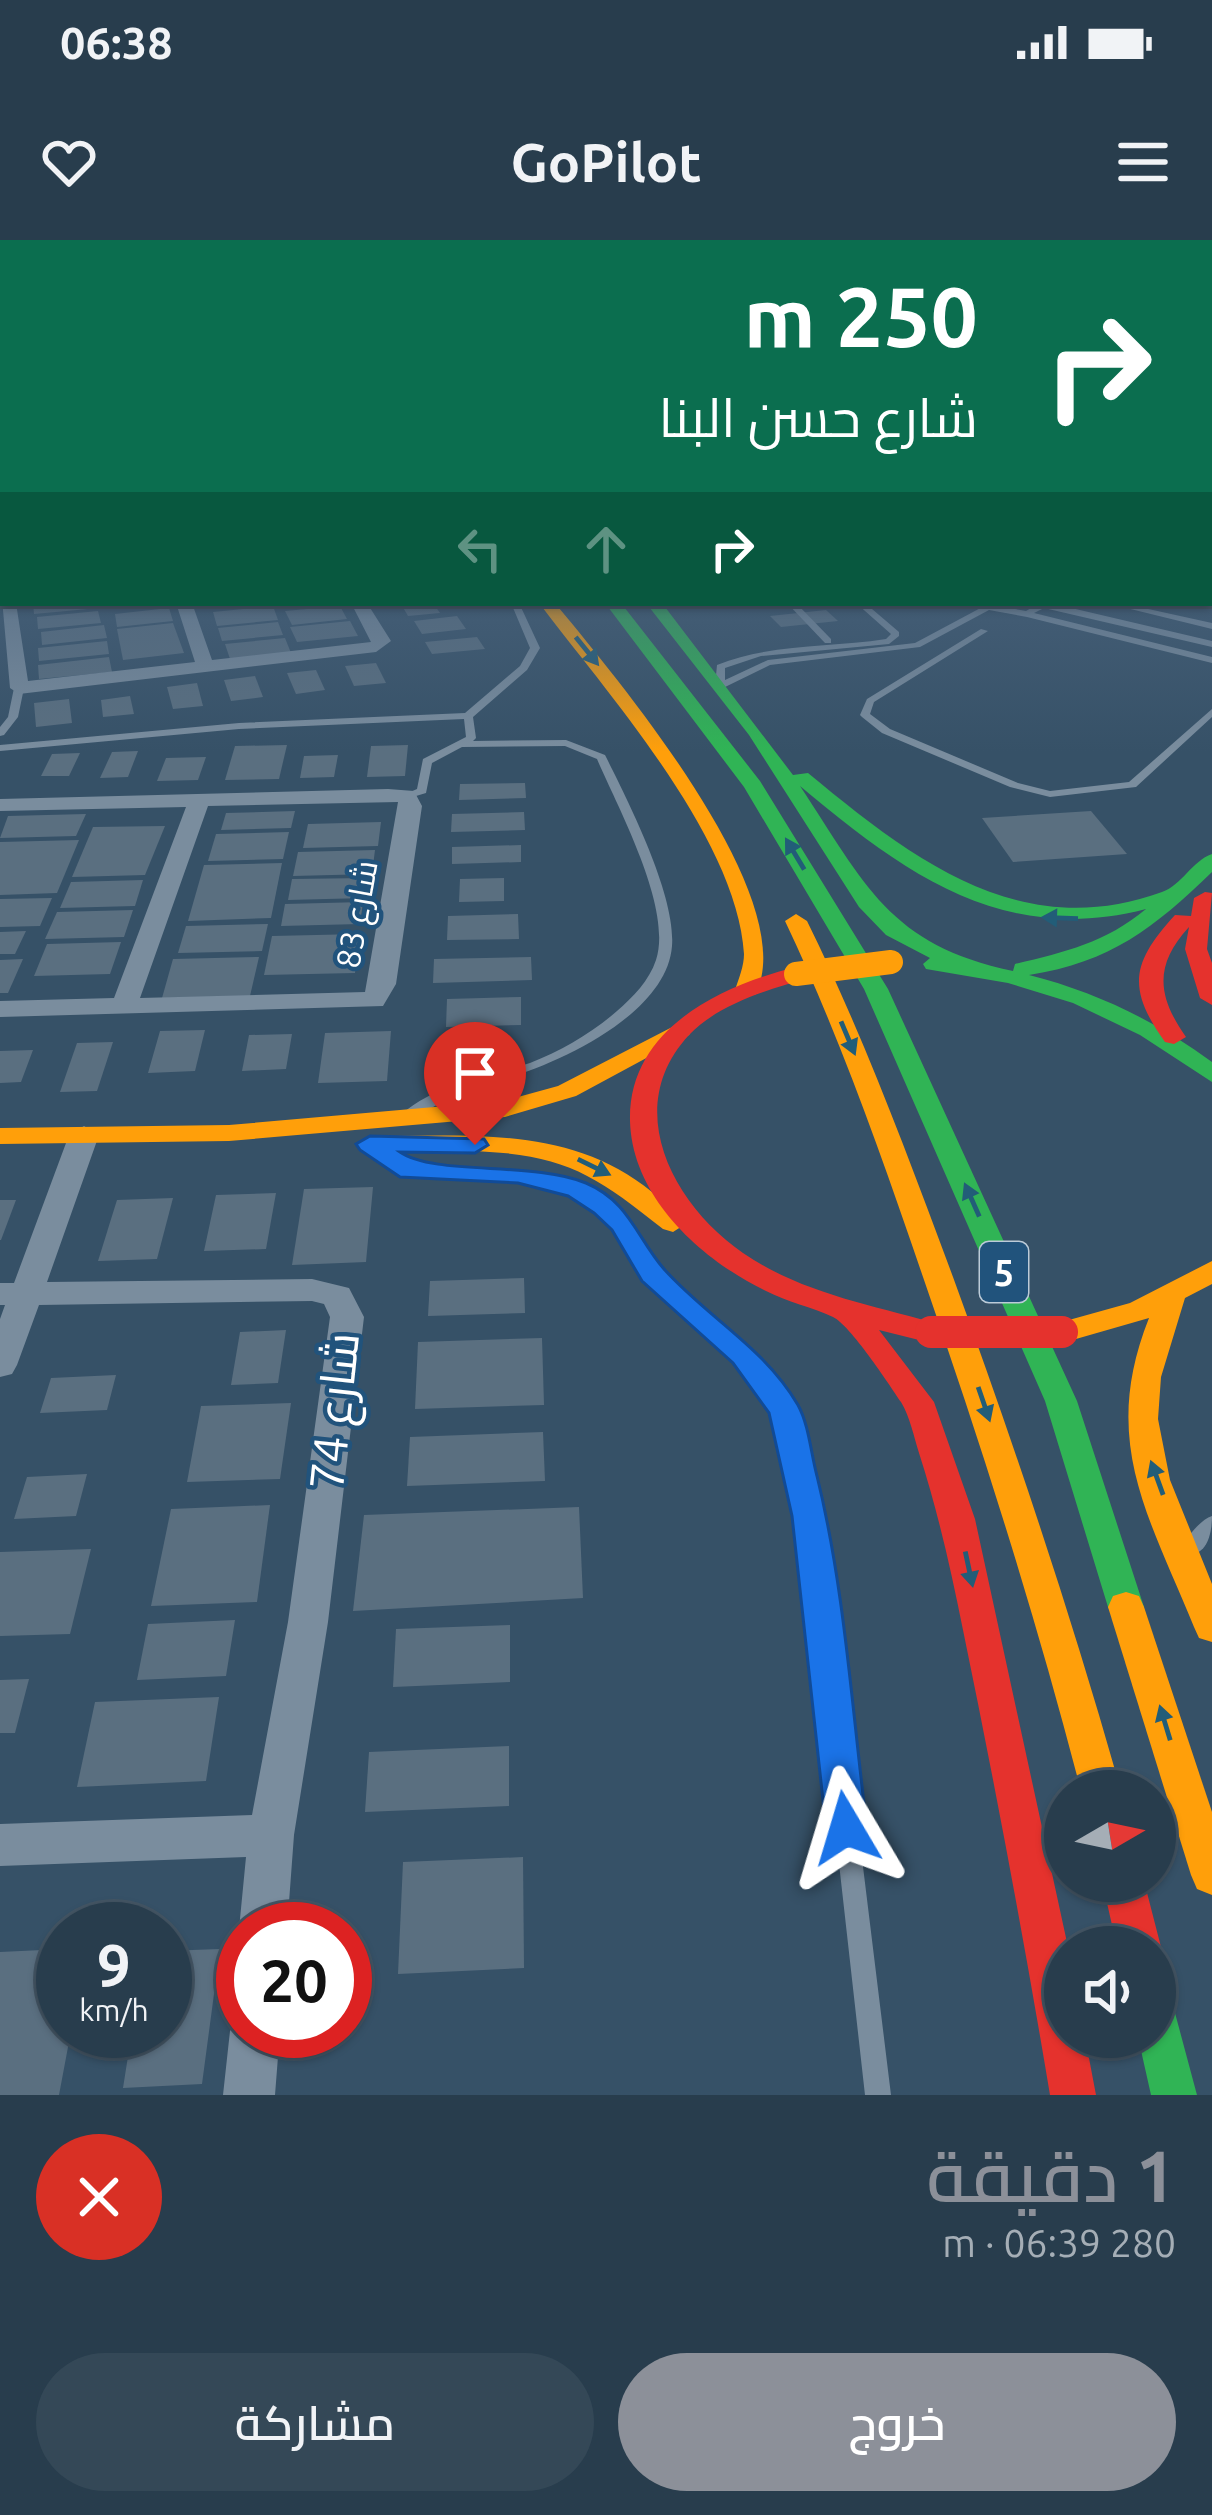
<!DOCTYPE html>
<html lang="ar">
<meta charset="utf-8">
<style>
:root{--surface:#283d4d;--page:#344857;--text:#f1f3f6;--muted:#a5aeb6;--line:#445665;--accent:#8c9099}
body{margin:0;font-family:Ubuntu,Cairo,sans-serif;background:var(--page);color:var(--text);direction:rtl;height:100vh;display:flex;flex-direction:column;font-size:45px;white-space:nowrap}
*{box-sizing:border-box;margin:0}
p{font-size:39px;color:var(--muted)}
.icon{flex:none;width:66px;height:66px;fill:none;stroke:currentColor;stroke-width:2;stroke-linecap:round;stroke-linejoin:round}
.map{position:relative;height:1855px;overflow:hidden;direction:ltr}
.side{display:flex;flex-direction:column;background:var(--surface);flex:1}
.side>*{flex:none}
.banner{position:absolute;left:0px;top:0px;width:1212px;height:366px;box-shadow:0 3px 9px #0004,0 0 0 3px var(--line);direction:rtl;background:#0b6e4f;color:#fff;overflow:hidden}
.needle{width:78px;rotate:81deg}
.buttons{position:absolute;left:1044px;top:1530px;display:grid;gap:24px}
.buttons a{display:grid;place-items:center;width:132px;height:132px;border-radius:50%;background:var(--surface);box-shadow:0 3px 9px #0004,0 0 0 3px var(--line);font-size:60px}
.speed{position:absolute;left:36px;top:1662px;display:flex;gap:24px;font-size:60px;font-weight:700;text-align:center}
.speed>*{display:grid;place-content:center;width:156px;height:156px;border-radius:50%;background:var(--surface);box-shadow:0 3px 9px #0004,0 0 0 3px var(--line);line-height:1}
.speed small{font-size:30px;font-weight:400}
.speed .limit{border:18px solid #d22;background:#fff;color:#111}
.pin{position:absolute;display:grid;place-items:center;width:102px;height:102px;color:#fff;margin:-123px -51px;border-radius:50% 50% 50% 0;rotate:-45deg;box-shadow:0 0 12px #0007}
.pin .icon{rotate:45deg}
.me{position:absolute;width:132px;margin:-66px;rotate:353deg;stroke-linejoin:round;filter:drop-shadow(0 0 9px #0008)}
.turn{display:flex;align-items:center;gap:42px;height:252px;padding:0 36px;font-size:54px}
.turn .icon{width:156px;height:156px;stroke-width:2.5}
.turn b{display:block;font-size:84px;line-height:102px}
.lanes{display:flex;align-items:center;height:114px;padding:0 36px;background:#0003;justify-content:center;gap:60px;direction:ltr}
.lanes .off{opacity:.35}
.round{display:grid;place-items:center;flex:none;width:126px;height:126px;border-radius:63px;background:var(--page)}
.head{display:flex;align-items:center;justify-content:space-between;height:204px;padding:0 36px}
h1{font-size:72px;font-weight:600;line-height:90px;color:var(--accent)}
.action{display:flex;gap:24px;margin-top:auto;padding:24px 36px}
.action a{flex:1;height:138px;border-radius:72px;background:var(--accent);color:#fff;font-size:48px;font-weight:600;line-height:138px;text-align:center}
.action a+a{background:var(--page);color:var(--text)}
.status{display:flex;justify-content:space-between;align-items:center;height:84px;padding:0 60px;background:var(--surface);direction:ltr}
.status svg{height:33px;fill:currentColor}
header{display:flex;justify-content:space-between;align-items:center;height:156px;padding:0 36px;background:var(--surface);font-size:54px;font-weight:600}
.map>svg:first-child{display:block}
.building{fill:#5a6f80}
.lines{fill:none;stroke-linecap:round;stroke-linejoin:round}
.lane{fill:#7a8d9e;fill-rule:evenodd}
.street{fill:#7a8d9e;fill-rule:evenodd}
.fast{fill:#30b455;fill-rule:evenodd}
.slow{fill:#ff9f0a;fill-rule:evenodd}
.jam{fill:#e5322d;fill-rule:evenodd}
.slow-bridge{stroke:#ff9f0a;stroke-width:24}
.jam-bridge{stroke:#e5322d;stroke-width:32}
.oneway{fill:#225d78}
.route{fill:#1a73e8;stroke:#114b97;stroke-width:3}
.labels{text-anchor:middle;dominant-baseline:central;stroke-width:9;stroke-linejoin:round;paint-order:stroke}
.far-street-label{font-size:33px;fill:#fff;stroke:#21537c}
.shield{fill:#21537c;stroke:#bccbd8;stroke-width:3}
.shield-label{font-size:36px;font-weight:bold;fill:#fff}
.near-street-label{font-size:48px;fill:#fff;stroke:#21537c}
</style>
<div class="status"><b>06:38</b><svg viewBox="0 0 49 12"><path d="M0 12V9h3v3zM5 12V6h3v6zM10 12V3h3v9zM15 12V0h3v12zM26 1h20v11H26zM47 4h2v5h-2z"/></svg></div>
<header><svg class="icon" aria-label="menu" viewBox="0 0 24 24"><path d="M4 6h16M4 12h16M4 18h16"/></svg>GoPilot<svg class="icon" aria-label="heart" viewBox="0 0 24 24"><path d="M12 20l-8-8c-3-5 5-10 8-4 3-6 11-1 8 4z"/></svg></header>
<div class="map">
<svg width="1212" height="1855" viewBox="0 0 1212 1855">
<rect width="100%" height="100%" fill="#365167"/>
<g class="building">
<path d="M33 363H98L99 368 34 374Z"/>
<path d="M411 363H433L440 373 408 376 401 364Z"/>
<path d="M273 366 278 380 217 386 213 372Z"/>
<path d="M340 366 347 379 292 385 285 371Z"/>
<path d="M169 368 173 381 117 387 115 374Z"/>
<path d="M826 370 838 381 781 387 770 376Z"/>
<path d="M98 371 101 383 38 389 37 377Z"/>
<path d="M457 376 466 389 422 394 414 381Z"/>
<path d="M350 381 358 396 297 402 290 387Z"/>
<path d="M278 382 283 395 222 401 218 388Z"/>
<path d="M173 383 184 413 123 420 117 389Z"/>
<path d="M104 385 107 398 42 405 41 392Z"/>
<path d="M477 397 485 409 432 414 425 402Z"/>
<path d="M285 398 291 413 230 419 225 404Z"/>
<path d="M107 401 109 414 39 421 38 408Z"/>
<path d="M109 417 112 432 39 439 38 425Z"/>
<path d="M376 423 386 443 354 446 345 426Z"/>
<path d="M316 430 325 450 296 454 287 433Z"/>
<path d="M255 436 263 457 231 461 224 440Z"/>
<path d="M197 443 203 466 173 469 167 447Z"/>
<path d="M130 456 134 474 103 477 101 460Z"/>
<path d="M69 459 72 483 36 487 34 463Z"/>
<path d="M287 505 279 539 225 540 235 506Z"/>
<path d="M408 505 405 536 367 537 371 506Z"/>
<path d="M138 511 128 537 100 538 112 512Z"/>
<path d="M80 513 69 536H41L52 514Z"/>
<path d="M338 515 334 537 300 538 304 516Z"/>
<path d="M206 517 198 540 157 541 166 518Z"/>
<path d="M525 543 526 558 459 560 460 544Z"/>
<path d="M295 571 291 588 221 590 226 573Z"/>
<path d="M1091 571 1127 614 1013 622 982 578Z"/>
<path d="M524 572 525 590 451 592 452 574Z"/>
<path d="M86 574 76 596 0 598 8 576Z"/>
<path d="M381 582 378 606 303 608 308 584Z"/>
<path d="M165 586 145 635 72 637 93 587Z"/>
<path d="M289 592 283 619 208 621 216 594Z"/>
<path d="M79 600 57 653 0 655V602Z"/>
<path d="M521 605V622L452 624V607Z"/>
<path d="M375 610 372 634 293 636 298 612Z"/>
<path d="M282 623 271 678 188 681 204 625Z"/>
<path d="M368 638 365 658 288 660 292 639Z"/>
<path d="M504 638V661L459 662 460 639Z"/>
<path d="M143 640 135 666 60 668 71 642Z"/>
<path d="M52 658 40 686 0 687V659Z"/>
<path d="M363 662 360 684 281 686 285 664Z"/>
<path d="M133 670 124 697 45 699 57 672Z"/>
<path d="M518 674 519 699 447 700 448 676Z"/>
<path d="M268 684 262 711 178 713 186 686Z"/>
<path d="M26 691 15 714H0V692Z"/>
<path d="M360 694 355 733 264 735 272 696Z"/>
<path d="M121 702 110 734 34 736 47 704Z"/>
<path d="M259 717 250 756 162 758 173 719Z"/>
<path d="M531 717 532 740 433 743 434 719Z"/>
<path d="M23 719 8 753H0V720Z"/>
<path d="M521 757V785L446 787 447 759Z"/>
<path d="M205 790 195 831 148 833 160 791Z"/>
<path d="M391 791 387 841 318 843 325 793Z"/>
<path d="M292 794 286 829 242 831 249 795Z"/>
<path d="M113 802 97 851 60 852 77 803Z"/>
<path d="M33 810 21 842 0 843V811Z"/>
<path d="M373 947 366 1022 292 1025 304 949Z"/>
<path d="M276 953 266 1009 204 1011 216 955Z"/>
<path d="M173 958 157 1019 98 1021 117 960Z"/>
<path d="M0 960H16L1 1000H0Z"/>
<path d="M524 1038 525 1073 428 1076 430 1041Z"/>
<path d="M286 1090 278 1143 231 1145 240 1092Z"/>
<path d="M542 1098 544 1165 415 1169 418 1102Z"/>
<path d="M116 1135 107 1170 40 1173 51 1138Z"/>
<path d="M291 1163 280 1239 187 1242 201 1166Z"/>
<path d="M543 1192 545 1241 407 1246 410 1197Z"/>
<path d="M87 1234 76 1276 14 1279 27 1237Z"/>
<path d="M270 1265 257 1362 151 1366 171 1269Z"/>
<path d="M579 1267 583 1358 353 1371 364 1275Z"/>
<path d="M91 1309 70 1394 0 1396V1312Z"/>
<path d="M235 1380 226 1436 137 1440 148 1384Z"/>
<path d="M510 1385V1442L393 1447 396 1389Z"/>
<path d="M29 1439 15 1493H0V1440Z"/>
<path d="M219 1457 206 1541 77 1547 95 1462Z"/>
<path d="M509 1506V1566L365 1572 369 1512Z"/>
<path d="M523 1617 524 1728 398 1734 403 1622Z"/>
<path d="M63 1709V1791H71L59 1855H0V1712Z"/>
<path d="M220 1709 202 1844 123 1848 132 1791H165V1711Z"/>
</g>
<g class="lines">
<g class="lane">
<path d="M511 363H519L540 408 527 430 473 477 476 498 473 501 566 500 605 515C628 561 676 655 672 706 667 773 562 822 507 838 489 844 471 849 454 856 438 862 421 878 404 877L402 874C437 843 487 837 530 823 561 811 592 793 617 771 633 757 649 741 656 720 673 668 618 568 597 519L565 506 462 507 432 523 426 553 406 559 401 556 417 549 423 519 466 497 464 479 239 489 0 511V505L239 483 465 473 520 426 530 408Z"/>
<path d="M787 363H796L831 399V403H825Z"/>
<path d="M856 363H865L899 392V396L889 404 761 416 725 428V440L768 420 915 403 988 364 1026 371 1040 363H1050L1212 401V407L1044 368 1034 373 1212 417V423L1027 377 989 370 920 407 770 425 723 448 715 446 717 425C772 403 829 408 886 399L891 394Z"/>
<path d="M1106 363H1121L1212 383V389Z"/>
<path d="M981 389 988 391 874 462 870 474 890 489 1018 543 1050 551 1129 542 1212 469V477L1136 547 1050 557 1010 547 882 493 862 477 860 475 867 459Z"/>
<path d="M19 445 24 448 18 477 4 495 0 496V487L8 477 14 448Z"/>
<path d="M370 900 413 926 518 930 582 947 609 964 629 981 658 1030 750 1111 793 1171 820 1276 891 1855H865L800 1276 775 1172 738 1119 646 1038 617 988 599 970 572 953 518 940 404 934 365 907 363 904Z"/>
<path d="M1212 1276C1212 1293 1207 1319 1184 1313L1181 1308C1187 1297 1200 1280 1212 1276Z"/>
</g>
<g class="street">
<rect x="0" y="260" width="3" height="8"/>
<rect x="1209" y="265" width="3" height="8"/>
<path d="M2 359 16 363 28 441 195 422 176 363H192L212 420 371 402 351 363H367L391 401 376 412 19 454 10 448Z"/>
<path d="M388 549 414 551 422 566 396 744 383 766 0 777V761L114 758 186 567 0 571V559ZM398 562 365 752 140 758 208 566Z"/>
<path d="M84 886 99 895 47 1042 312 1039 349 1048 364 1077 328 1382 294 1595 287 1689H243V1698L239 1689 246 1617 0 1626V1584L252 1575 288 1382 330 1077 324 1064 312 1061 39 1065 17 1125 12 1134 0 1137V1079L5 1065H0V1043H14L69 895Z"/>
<path d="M243 1771V1791H280L275 1855H223L230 1791Z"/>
</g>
<g class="fast">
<path d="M605 363H621L760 541 888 749 1077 1161 1144 1367 1139 1378 1126 1382 1113 1378 1108 1367 1045 1161 864 749 744 547Z"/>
<path d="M646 363H662L793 535 808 533C911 618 1020 704 1162 652 1182 645 1192 621 1212 614V632C1154 688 1111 722 1029 735 1096 752 1156 781 1212 822V842L1140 795 1073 763 1008 743 926 729 923 724 930 718 886 695 859 667 749 495ZM800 546C905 634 1003 706 1146 669 1105 703 1065 712 1015 724L1013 731C889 705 865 644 800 546Z"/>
<path d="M1155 1752 1171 1758 1197 1855H1151L1138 1797H1155Z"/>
</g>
<g class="slow">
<rect x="0" y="296" width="3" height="8"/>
<path d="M539 363H555C615 436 805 660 755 755H739L735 750C739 738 744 726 744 714 737 598 607 453 539 363Z"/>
<path d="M796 674 807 681C864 797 908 916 953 1037 1015 1207 1072 1377 1121 1551H1081C1036 1377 982 1207 923 1037 882 917 840 797 785 681Z"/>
<path d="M680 783 689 785 692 790 689 795 576 856 505 877 229 901 0 904V888L229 885 503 861 558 846Z"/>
<path d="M391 896C483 895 577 890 652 952 664 962 678 971 687 983L673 992 663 989C592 932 561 913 467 911 439 911 408 916 382 910L378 904Z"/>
<path d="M1212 1021V1044L1185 1058 1161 1137 1158 1179 1170 1240 1212 1344V1402L1199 1398 1194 1387C1148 1274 1100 1201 1149 1078L1062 1103 1051 1099 1047 1092 1051 1085 1130 1063Z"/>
<path d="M1126 1352 1139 1356 1144 1367 1212 1572V1655L1197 1649 1191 1635 1108 1367 1113 1356Z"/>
</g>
<g class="jam">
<path d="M1205 652 1212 653 1207 709 1212 723V765L1200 758 1185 709 1189 687C1154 725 1157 756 1186 797L1174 804 1165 802C1127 749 1131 723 1175 675L1191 676 1194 658Z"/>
<path d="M796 727 807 734 804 739C765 751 719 764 689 795 621 868 673 965 743 1013 803 1054 873 1065 942 1085L946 1092 942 1099 931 1103 879 1090 934 1162 975 1279 1068 1707 1065 1797H1085L1096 1855H1050C1024 1699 995 1545 963 1390 951 1330 938 1272 919 1213 914 1197 910 1177 901 1162 889 1144 850 1085 833 1077 812 1067 787 1062 766 1051 702 1020 632 958 630 881 628 789 720 746 796 727Z"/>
<path d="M1102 1641H1144L1161 1707 1155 1720V1707H1117Z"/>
</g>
<path class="slow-bridge" d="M796 734 891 722"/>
<path class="jam-bridge" d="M931 1092H1062"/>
</g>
<defs><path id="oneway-solid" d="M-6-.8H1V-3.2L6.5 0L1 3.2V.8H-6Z" transform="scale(3)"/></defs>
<g class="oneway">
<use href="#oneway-solid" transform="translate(587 411) rotate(51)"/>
<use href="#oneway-solid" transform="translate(795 614) rotate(-121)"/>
<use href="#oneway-solid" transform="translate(1060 678) rotate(-178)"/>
<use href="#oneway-solid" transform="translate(848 798) rotate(67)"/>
<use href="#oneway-solid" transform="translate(594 927) rotate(26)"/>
<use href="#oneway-solid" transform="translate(972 960) rotate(-114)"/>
<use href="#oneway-solid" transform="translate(984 1164) rotate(71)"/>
<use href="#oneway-solid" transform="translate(1157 1238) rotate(-110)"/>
<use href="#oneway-solid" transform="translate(969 1329) rotate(78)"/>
<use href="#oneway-solid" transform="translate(1165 1483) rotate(-107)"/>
</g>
<linearGradient id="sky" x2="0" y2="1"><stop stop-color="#1e2d39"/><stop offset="0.49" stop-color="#4c657f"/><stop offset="1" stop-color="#4c657f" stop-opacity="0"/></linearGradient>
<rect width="1212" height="512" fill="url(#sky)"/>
<path class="route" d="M370 896 484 899 488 905 475 913 400 912C435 936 533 921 586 943 629 961 637 998 664 1029 708 1078 764 1107 798 1165 809 1185 811 1214 817 1236 845 1350 852 1471 867 1588L861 1601 846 1607 832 1601 826 1588 792 1276 769 1173 733 1123 642 1041 612 990 594 973 568 956 518 943 400 937 360 910 356 904Z"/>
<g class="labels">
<g class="far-street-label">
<text transform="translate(356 674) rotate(-80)">شارع 83</text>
</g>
<rect class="shield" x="980" y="1002" width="48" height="60" rx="9"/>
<g class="shield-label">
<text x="1004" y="1032">5</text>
</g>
<g class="near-street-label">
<text transform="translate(333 1171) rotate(-84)">شارع 74</text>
</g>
</g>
</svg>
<div class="buttons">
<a><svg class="needle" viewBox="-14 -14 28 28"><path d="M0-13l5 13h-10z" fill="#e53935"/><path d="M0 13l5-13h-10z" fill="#a5aeb6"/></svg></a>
<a><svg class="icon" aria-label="sound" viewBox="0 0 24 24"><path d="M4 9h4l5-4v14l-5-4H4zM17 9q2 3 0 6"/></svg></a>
</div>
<div class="speed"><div>9<small>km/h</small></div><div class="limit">20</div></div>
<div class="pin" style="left:475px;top:905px;background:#d93025"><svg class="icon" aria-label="arrive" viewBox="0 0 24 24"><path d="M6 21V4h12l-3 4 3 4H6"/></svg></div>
<svg class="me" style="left:846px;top:1588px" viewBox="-20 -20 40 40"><path d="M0-17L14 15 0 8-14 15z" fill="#1a73e8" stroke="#fff" stroke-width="4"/></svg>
<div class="banner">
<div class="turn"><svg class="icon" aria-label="right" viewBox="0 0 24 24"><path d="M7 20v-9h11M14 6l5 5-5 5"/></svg><div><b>250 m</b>شارع حسن البنا</div></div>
<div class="lanes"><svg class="icon off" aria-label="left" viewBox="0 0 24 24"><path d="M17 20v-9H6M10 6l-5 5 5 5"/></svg><svg class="icon off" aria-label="ahead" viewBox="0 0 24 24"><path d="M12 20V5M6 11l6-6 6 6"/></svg><svg class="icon" aria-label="right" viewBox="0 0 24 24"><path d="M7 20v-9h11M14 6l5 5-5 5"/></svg></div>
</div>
</div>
<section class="side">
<div class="head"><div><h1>1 دقيقة</h1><p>280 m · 06:39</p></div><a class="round" style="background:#d93025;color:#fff"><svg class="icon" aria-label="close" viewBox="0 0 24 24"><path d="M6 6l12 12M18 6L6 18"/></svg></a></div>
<div class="action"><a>خروج</a><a>مشاركة</a></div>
</section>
